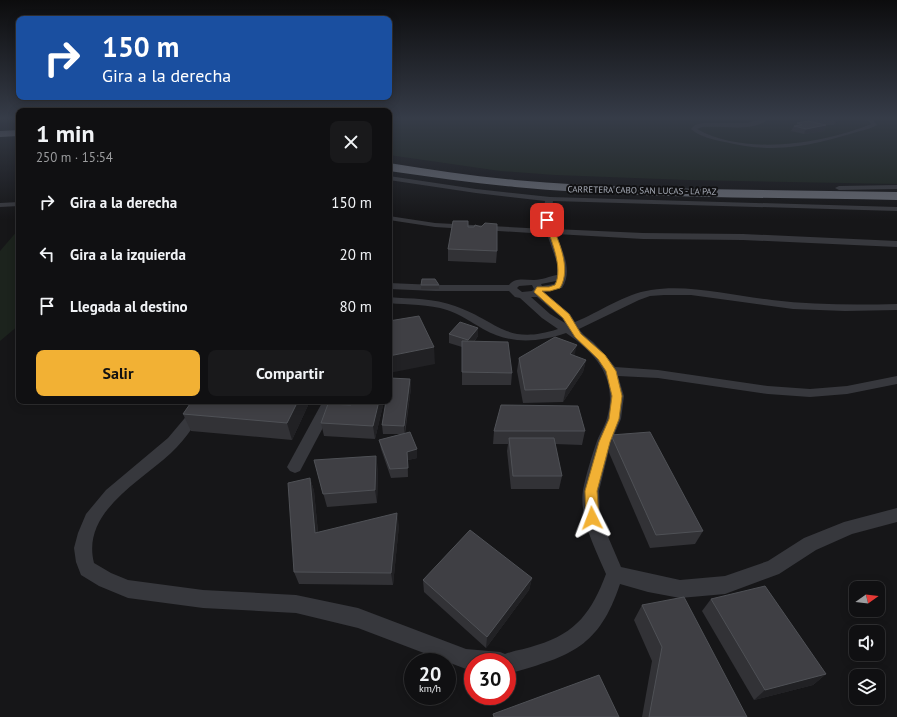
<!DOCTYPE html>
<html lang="es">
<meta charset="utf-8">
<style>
:root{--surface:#101012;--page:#19191b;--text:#f1f3f6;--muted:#9c9d9f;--line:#303032;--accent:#f2b134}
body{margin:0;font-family:"PT Sans",sans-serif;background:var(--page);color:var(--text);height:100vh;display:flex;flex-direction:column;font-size:15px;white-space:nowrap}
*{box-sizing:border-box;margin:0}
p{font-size:13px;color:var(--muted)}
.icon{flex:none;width:22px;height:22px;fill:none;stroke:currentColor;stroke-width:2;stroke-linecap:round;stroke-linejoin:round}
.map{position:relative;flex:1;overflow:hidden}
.sheet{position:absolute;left:16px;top:108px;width:376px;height:296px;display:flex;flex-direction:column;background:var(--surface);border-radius:8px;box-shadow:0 2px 10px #0003,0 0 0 1px var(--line)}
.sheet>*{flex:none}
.top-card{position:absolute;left:16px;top:16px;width:376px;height:84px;border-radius:8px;box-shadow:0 2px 10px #0003,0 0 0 1px var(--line);background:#1a4fa0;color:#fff;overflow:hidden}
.needle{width:26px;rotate:76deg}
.fabs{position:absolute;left:849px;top:581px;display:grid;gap:8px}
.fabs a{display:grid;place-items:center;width:36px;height:36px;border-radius:8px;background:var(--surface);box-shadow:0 2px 10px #0003,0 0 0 1px var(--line);font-size:20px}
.speed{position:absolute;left:404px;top:653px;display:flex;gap:8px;font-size:20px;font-weight:700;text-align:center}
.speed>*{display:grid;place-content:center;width:52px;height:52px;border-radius:50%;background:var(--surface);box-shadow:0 2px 10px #0003,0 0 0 1px var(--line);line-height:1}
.speed small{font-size:10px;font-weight:400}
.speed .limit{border:6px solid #d22;background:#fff;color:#111}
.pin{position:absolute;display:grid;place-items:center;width:34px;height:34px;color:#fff;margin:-17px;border-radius:8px;box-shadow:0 2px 6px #0006}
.me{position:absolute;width:44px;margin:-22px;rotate:357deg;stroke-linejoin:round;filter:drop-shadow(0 0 3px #0008)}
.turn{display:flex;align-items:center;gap:14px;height:84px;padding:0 20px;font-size:18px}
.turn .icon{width:52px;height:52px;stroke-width:2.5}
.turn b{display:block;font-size:28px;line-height:34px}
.round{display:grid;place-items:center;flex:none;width:42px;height:42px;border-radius:8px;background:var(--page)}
.head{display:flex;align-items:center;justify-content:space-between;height:68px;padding:0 20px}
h1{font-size:24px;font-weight:600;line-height:30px}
.cta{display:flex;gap:8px;margin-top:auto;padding:8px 20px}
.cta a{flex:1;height:46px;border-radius:8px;background:var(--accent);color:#111;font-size:16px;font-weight:600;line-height:46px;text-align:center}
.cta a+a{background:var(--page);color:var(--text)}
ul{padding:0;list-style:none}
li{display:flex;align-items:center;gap:12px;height:52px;padding:0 20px}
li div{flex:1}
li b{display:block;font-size:15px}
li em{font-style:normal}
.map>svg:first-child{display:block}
.green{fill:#1c231d}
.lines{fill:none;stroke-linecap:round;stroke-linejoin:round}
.street{fill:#37383d;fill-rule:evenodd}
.highway{fill:#63666e;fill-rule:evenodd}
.wall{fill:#323236}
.shaded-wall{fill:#212124}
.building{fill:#3f3f44;stroke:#4f5156}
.route{fill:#f2b134;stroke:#9d7322}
.labels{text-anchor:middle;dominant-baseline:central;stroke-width:4;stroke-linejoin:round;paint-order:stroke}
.far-street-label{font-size:9px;fill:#a8adb8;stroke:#111113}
</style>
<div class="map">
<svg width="897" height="717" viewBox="0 0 897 717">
<rect width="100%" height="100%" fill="#161618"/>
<g class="green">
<path d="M389 118H897V184L687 180 555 175 500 171 389 155Z"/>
<path d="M19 229V325L0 341V251Z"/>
</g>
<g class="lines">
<g class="street">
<path d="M764 118H770C753 133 723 125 702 127L697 129C745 156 822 144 871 124L866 118H871L877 125 871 128C818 143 782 156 725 142 714 140 700 137 691 129L695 125 702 123H747Z"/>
<path d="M389 176 476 189 550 197 897 207V211L553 201 551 215 554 229 643 233 743 234 897 241V247L743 240 643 239 556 234C563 252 573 271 562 288L544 292 570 314 575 322C600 312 624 294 651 290 690 284 733 296 772 300 813 305 855 305 897 304V310L845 311 793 309 691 295H664L650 296 639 300 579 329C583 335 587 337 593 342 601 350 608 358 615 367L658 370 768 386 810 389 847 386 897 376V384L847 394 810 397 768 394 658 378 618 376 624 396 621 419 611 442 599 491 600 518 621 567 680 580 725 576 768 561 804 538 844 522 897 508V522L852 534 816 550 779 574 725 594 680 598 648 592 620 584C599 647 571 656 511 673H507V662H473V670L466 669 358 628 296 613 203 608 128 598 99 586 81 575 76 562 74 548 78 533 86 514 106 490 168 438 184 419 195 401H209C198 420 187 438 171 453 140 482 81 512 94 563L111 573 128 580 203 590 296 595 358 608 466 649 500 652 505 654C515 650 527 649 537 645 577 633 592 611 606 574 595 548 579 519 583 490 586 475 592 455 597 441 600 433 605 426 607 418 618 379 597 354 566 333 536 343 510 344 483 329 471 322 460 314 447 310 429 304 408 305 389 303V297C411 299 434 298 455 306 498 321 506 346 558 329L542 318 520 298 515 297 509 291H435L389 289V283L435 285H509C515 277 525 280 534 280 542 280 550 276 557 275V263L547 234 435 227 389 220V216L435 223 545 229 543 215 545 201 476 193 389 180ZM556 281 554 284 542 286 541 284ZM532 285 534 289 532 291 522 292 517 288 519 286ZM531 297H537L562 318 565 323 550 314Z"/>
<path d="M897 185V189L839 190 835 188 839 186Z"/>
<path d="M19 202V206L0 207V203Z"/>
<path d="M323 401H337L300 471 295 473 290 471 287 467Z"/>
</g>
<g class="highway">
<path d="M19 130V136L0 137V131Z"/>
<path d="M389 163C431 170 473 176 515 180 642 191 770 189 897 192V200C770 197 642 199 515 187 473 183 431 177 389 171Z"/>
</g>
</g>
<g class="wall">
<path d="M806 118H839L834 125H824H826L824 131 804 134 791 131 794 126H796L797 123 807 121 809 119Z"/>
<path d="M468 221V227L497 251 496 263 448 261V249Z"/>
<rect x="421" y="285" width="18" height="4"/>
<path d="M478 328V336L474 342 512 373 511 385H462V347L449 343V334Z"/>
<path d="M575 356 586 360 583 372 563 402 523 403 517 371 519 358Z"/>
<path d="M410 379 411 388 405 434 417 449V458L408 460V477L391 478 381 449 379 440 401 434H383L382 425Z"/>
<path d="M192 401H310L292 440 191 431 183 414Z"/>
<path d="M350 401H384L375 439 324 436 321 423 351 405 353 401Z"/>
<path d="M494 431H585L582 445 555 444 562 476 559 489H511L507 451 508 444H493Z"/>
<path d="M611 435 703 531 695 544 650 548 607 448Z"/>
<path d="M314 460 378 469 377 503 327 507Z"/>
<path d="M310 478 314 491 318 532 399 525 393 585 299 584 294 572Z"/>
<path d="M532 578 529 590 486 648 424 592 423 580Z"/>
<path d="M711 599 826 674 813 685 754 700 702 611Z"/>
<path d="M642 605 747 717H642L652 661 634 620Z"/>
</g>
<g class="shaded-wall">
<path d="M837 118H839L834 125Z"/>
<path d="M826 125 824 131 804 134 806 129Z"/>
<path d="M478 328V336L468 349V340Z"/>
<path d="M577 345 574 357 570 354Z"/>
<path d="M434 347 435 364 389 373V356Z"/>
<path d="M586 360 583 372 563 402 566 389Z"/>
<path d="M410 379 411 388 404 435V426Z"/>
<path d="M298 401H310L292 440 287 423Z"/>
<path d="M379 401H384L375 439 373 426Z"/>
<path d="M417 449V458L408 460V477L407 452Z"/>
<path d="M376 456 378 469 377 503 375 490Z"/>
<path d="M310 478 314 491 319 545 315 533Z"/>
<path d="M397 513 399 525 393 585 391 573Z"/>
<path d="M532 578 529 590 486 648 487 637Z"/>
<path d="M826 674 813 685 754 700 765 690Z"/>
</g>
<g class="building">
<path d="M808 121 826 125 806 129 794 126 802 125 797 123Z"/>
<path d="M453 221H468V227H474L475 225 481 227 485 223 497 224V251L448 249Z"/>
<path d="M422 279H435L439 285H421Z"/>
<path d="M419 316 434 347 389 356V321Z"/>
<path d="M460 322 478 328 468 340 449 334Z"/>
<path d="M555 337 577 345 570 354 586 360 566 389 525 390 519 358Z"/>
<path d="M462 341 508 342 512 373 462 372Z"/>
<path d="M390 378 410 379 404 426 382 425 386 401H389V385Z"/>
<path d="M192 401H298L287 423 183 414Z"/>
<path d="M353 401H379L373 426 321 423 328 404 351 405Z"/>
<path d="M501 405 578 406 585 431H494Z"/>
<path d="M410 432 417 449 407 452 408 468 390 469 379 440Z"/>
<path d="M650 432 703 531 656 535 611 435Z"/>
<path d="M509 438H554L562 476H513Z"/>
<path d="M376 456 375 490 323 494 314 460Z"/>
<path d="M310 478 315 533 397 513 391 573 294 572 288 483Z"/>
<path d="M470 530 532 578 487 637 423 580Z"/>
<path d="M765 586 826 674 765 690 711 599Z"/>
<path d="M684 597 747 717H649L662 647 642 605Z"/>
<path d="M599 675 619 717H494L493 714Z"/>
</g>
<linearGradient id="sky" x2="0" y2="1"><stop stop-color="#0c0c0d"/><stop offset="0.54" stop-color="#363c48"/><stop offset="1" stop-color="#363c48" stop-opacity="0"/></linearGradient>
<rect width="897" height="219" fill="url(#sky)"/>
<path class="route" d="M545 218 550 220C558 240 572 268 560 288L550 291H542L569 314 581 334 605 355 616 371 622 396 619 419 610 442 597 491 599 518 597 522 592 524 588 522 586 518 585 491 599 442 609 419 612 396 606 371 598 359 575 337 563 318 534 292 537 287H549L555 285C564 268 550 237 544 220Z"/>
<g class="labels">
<g class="far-street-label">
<text transform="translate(642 190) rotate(1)">CARRETERA CABO SAN LUCAS - LA PAZ</text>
</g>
</g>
</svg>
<div class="fabs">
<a><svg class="needle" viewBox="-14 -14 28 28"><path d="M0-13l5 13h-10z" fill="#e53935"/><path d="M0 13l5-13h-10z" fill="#9c9d9f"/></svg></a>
<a><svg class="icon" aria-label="sound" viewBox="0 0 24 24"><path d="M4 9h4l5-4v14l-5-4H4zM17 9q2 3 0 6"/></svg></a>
<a><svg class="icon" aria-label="layers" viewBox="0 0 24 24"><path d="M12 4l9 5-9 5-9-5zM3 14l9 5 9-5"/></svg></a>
</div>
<div class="speed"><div>20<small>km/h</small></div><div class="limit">30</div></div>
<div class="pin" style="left:547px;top:220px;background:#d93025"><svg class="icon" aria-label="arrive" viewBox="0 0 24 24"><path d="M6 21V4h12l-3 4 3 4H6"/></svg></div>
<svg class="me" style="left:592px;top:518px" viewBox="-20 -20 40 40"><path d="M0-17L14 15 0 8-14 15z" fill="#f2b134" stroke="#fff" stroke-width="4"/></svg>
<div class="top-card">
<div class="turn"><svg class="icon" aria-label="right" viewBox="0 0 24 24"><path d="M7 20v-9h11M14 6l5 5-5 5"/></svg><div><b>150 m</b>Gira a la derecha</div></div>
</div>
<section class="sheet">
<div class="head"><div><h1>1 min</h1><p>250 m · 15:54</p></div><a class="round"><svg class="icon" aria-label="close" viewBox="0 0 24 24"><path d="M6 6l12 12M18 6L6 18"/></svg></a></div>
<ul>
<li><svg class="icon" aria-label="right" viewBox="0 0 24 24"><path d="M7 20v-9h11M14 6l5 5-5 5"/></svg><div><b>Gira a la derecha</b></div><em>150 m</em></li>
<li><svg class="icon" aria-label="left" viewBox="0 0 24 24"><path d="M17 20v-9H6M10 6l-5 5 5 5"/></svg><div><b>Gira a la izquierda</b></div><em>20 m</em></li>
<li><svg class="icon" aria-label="arrive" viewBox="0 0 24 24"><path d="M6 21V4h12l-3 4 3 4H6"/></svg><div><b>Llegada al destino</b></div><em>80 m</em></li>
</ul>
<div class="cta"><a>Salir</a><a>Compartir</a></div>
</section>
</div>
